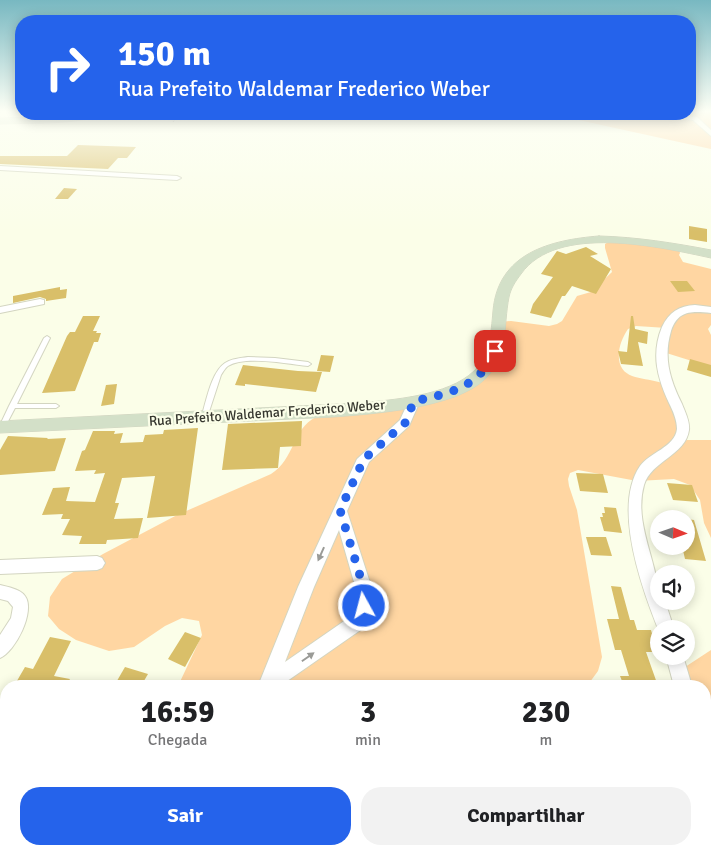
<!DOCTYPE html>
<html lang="pt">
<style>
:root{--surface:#fff;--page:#f2f2f2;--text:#202124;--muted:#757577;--accent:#2563eb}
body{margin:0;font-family:Signika,sans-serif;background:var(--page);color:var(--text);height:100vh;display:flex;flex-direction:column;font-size:19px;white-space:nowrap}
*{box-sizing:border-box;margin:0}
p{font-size:16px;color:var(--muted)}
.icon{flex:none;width:28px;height:28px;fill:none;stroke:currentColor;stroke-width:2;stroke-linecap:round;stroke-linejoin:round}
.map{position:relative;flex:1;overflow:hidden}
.panel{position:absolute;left:0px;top:680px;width:711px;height:175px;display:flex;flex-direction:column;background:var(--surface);border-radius:20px 20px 0 0;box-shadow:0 2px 12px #0003}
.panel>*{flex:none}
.top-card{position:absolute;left:15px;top:15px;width:681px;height:105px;border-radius:20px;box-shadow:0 2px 12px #0003;background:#2563eb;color:#fff;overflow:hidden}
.needle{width:32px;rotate:92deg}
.controls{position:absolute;left:650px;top:510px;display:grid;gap:10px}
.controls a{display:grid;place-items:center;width:45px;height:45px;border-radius:50%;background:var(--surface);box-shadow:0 2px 12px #0003;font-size:25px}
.pin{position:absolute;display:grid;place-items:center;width:42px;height:42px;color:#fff;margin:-21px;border-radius:10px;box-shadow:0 2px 8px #0006}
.me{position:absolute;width:55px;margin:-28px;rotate:353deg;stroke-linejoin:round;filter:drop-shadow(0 0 4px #0008)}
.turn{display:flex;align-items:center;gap:18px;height:105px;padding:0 20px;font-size:22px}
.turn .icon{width:65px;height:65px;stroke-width:2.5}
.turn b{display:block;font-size:35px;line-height:42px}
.eta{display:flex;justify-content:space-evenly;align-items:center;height:85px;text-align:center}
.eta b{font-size:30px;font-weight:800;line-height:35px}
.primary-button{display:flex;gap:10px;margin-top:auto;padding:10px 20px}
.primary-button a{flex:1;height:58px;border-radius:20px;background:var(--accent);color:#fff;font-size:20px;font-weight:800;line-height:58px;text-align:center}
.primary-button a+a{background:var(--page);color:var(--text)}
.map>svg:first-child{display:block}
.green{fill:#ffd6a2}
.building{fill:#d9bf69}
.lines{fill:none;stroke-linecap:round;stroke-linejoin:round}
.lane-casing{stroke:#d3d5c1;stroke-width:2}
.street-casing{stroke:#d3d5c1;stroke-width:2}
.secondary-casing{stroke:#d3d5c1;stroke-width:1}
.path{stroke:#939486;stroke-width:1;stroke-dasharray:3 1;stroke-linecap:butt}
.lane{fill:#fff;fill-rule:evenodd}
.street{fill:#fff;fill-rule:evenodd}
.secondary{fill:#d3e0c8;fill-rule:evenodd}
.oneway{fill:#9a9b97}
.route{stroke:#2563eb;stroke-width:9;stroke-dasharray:0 16.2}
.labels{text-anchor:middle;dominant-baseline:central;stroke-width:4.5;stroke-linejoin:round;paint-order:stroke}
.street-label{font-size:14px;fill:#36372f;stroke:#fbfee8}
</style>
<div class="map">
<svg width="711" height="855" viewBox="0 0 711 855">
<rect width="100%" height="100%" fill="#fbfee8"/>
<g class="green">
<path d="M690 112H711V149L551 114H690Z"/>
<path d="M610 241 679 250 680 253 679 255 683 262 711 269V325L708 329 711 335V367L660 351 667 328 636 326 628 329C622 338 618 348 619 359 621 381 646 377 662 383L682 418 677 442 687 440H711V538L704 523 700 500 690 485 674 479 637 481 578 470 570 473 568 479 569 486 577 510 602 657 598 671 587 686H178L202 635 199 621 182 618 165 626 134 647 109 651 76 640 59 629 48 616 50 597 62 579 103 554 177 515 271 474C295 459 292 429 316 417L414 401 483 373 499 322 511 321 549 326 557 324 562 321 577 296 591 292 612 272 605 248V244Z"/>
<path d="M711 650V781L705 760V686H683L679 671Z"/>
<path d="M98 849H635L637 855H98Z"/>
</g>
<g class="building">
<path d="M78 145 136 147 127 158H118L108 169 0 164V156H67Z"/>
<path d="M64 188 77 189 68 199H55Z"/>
<path d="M689 226 707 229V242L689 239Z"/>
<path d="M586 247 598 254 590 256 611 269 596 294 572 286 565 296H562L551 318 530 313 533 304 553 277 541 274 557 251 566 254Z"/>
<path d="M670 281H687L695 291 678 292Z"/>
<path d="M60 287V290L67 289 66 298 46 301V299L40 297 13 303V296Z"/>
<path d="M83 316H100L93 331H97L96 333H101L98 342H94L75 391 42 393 67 336 70 332H75Z"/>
<path d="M631 316H633L635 329 648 332 647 344 638 342 643 366 621 364 618 351 627 352Z"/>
<path d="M321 355 334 356 330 372 317 371Z"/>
<path d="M690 359 711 365V377L687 370Z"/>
<path d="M243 365 298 371 322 372 316 392 245 384V386L235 385Z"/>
<path d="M117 384 114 404 101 406 106 385Z"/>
<path d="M302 421 301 446 280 447 278 468 222 470 228 424Z"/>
<path d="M198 428 186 515 147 518 155 476 122 478 115 503H119L114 519 143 518 138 538 107 540 106 544H79L82 536 62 535 70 519H61L63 514 42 515 53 488 70 487 66 501 95 502 105 473 94 474 96 470 75 471 82 451 85 450 93 431H115L114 434 123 433 120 443 143 442 145 435 163 434 164 430Z"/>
<path d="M8 436 48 438 47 439 66 438 55 471 0 475V450Z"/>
<path d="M576 473 603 474 608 493 580 491Z"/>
<path d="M667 483 692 485 698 502 673 500Z"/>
<path d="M604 507 616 508 622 533 604 531 600 517H603L602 513H605Z"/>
<path d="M686 519 694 520 706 561 685 559 682 546H686Z"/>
<path d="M586 537H606L612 556 591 555Z"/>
<path d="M611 586 621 587 630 620H634L637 630H651L657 652H646L658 686H624L620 676H629L621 650H615L607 619H619Z"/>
<path d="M185 632 201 638 185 667 168 659Z"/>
<path d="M50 637 71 641 54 676 70 679 66 686H14L25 667 33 669Z"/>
<path d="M125 667 148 674 141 686H114Z"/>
</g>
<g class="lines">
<g class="lane-casing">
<g id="lane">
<path d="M47 336 50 338 17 404H56L59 406 56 408H15L4 429H0V425L9 406 44 338Z"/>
<path d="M248 357 275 358 308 362 311 364 308 366C289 364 244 355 228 366 225 368 223 372 221 375L207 418 206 420H202L201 418C206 403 211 372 225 363 231 359 240 358 248 357Z"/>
</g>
</g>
<g class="street-casing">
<g id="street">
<path d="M655 114 697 117 711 130V136L693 120Z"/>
<path d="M0 166 177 176 181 178 177 180 0 170Z"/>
<path d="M40 299 44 300V304L0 313V307Z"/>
<path d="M695 305 711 307V313C692 311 678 310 671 331 663 358 670 380 682 404 685 412 690 421 689 430 686 455 651 461 644 485 633 524 659 563 659 601H665L674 629H659V631C642 589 612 507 640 466 649 453 675 447 677 429 677 420 673 411 669 403 657 377 651 354 662 327 669 312 679 306 695 305Z"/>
<path d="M414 397 420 401 409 426 369 462 347 511 372 589V606L362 629 280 686H258L298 587 357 459 400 420 410 398ZM339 530 356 589V606L350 617 285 662 314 587Z"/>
<path d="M97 556 102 558 105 563 102 568 97 570 0 574V560Z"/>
<path d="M0 585C8 587 20 589 25 596 36 611 15 652 0 658V635L11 618 13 607 8 601 0 599Z"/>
<path d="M666 656H683L692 686H674Z"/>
<path d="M0 749 6 750V769H0Z"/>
<path d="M705 750 711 753V791L705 788Z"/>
<path d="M224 849H244L243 855H223Z"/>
<rect x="460" y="849" width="20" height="6"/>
</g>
</g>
<g class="secondary-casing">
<g id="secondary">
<path d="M80 114H99C85 125 21 123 0 124V118L65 116Z"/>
<path d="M599 236C637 237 674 243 711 250V258C660 247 557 223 521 274 515 282 511 288 509 297 503 327 509 355 485 379 456 408 373 414 333 417L0 433V421L358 403C392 400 448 396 474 371 490 355 491 333 493 311 498 253 550 240 599 236Z"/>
</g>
</g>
<path class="path" d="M166 114 177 117 173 122"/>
<use href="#lane" class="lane"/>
<use href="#street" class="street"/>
<use href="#secondary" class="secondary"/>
</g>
<defs><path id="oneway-solid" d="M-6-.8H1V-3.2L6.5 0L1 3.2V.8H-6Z" transform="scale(1.25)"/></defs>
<g class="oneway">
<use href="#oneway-solid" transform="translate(321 554) rotate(114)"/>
<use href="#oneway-solid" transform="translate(308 657) rotate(-35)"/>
</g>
<linearGradient id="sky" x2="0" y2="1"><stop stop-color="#78b8c1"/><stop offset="0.48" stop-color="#fdfff5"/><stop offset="1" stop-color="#fdfff5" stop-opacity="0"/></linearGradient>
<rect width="711" height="232" fill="url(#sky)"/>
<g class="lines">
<path class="route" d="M364 606V589L340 510 364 459 405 423 414 401C449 394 480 387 495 351"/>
</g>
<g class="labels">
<g class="street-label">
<text transform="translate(267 413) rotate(-4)">Rua Prefeito Waldemar Frederico Weber</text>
</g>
</g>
</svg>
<div class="controls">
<a><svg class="needle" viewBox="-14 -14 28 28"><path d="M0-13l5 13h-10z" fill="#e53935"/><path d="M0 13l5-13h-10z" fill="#757577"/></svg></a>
<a><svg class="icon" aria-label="sound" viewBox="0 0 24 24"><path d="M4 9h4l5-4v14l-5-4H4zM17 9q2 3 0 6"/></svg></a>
<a><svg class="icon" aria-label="layers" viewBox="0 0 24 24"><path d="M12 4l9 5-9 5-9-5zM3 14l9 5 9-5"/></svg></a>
</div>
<div class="pin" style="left:495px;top:351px;background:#d93025"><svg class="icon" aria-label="arrive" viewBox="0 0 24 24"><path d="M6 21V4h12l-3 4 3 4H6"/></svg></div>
<svg class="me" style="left:364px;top:606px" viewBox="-20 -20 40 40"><circle r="17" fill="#2563eb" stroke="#fff" stroke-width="3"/><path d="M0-11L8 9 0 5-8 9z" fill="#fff"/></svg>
<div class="top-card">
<div class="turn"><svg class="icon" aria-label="right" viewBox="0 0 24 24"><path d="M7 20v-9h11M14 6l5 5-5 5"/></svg><div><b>150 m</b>Rua Prefeito Waldemar Frederico Weber</div></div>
</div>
<section class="panel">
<div class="eta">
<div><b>16:59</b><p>Chegada</p></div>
<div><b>3</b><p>min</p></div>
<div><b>230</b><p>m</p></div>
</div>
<div class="primary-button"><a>Sair</a><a>Compartilhar</a></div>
</section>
</div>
